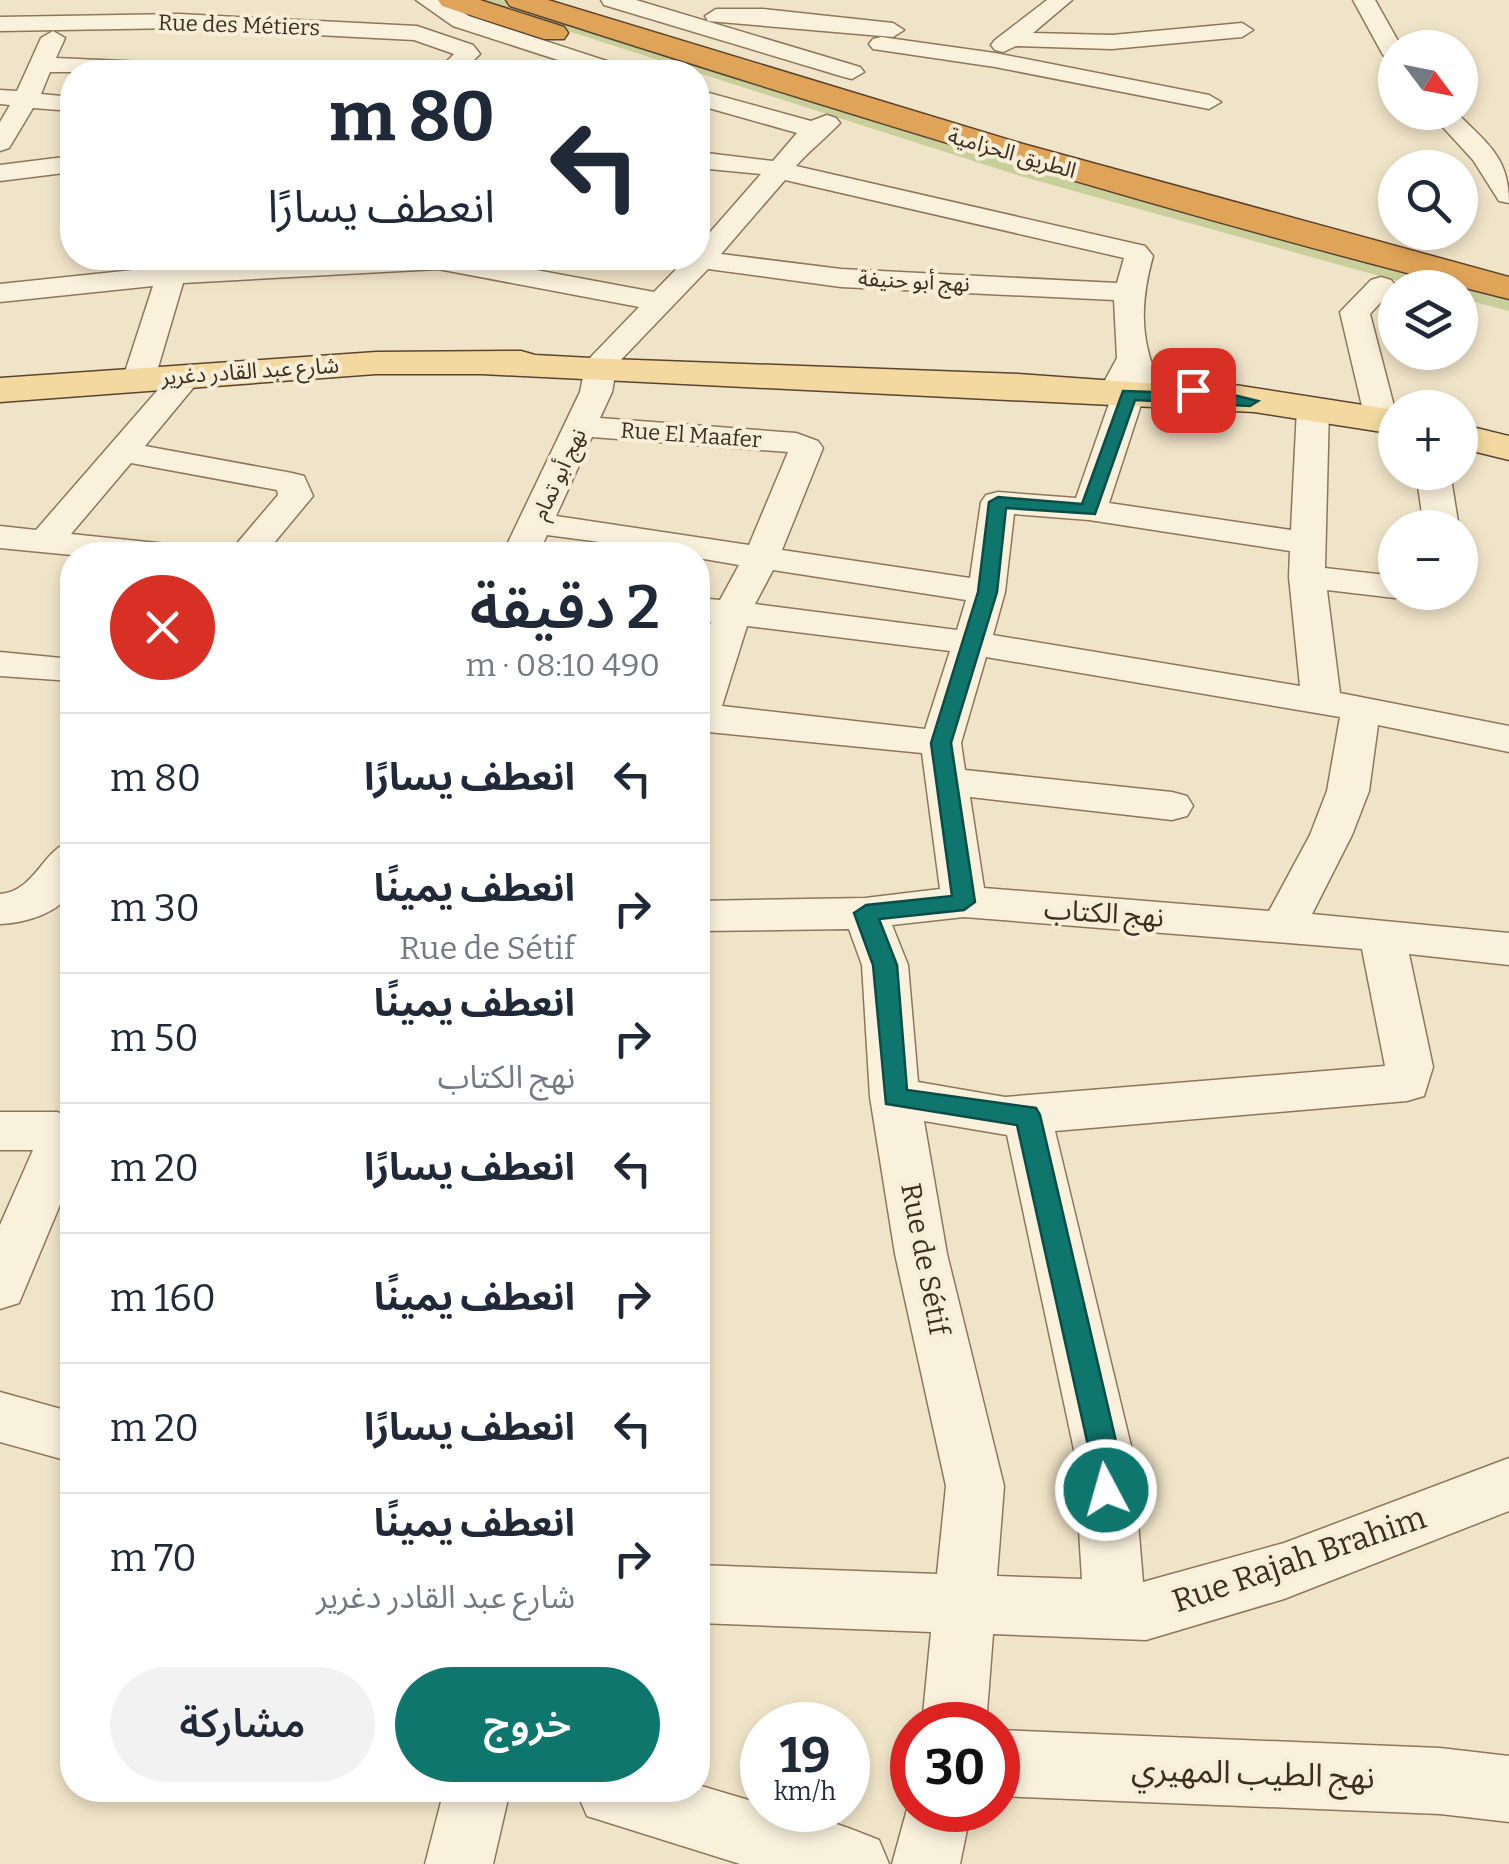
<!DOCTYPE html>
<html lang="ar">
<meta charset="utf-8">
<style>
:root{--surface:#fff;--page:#f2f2f3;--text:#1f2937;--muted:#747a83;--line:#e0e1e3;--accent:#0f766e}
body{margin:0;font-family:Bitter,"Noto Sans Arabic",serif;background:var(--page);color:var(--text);direction:rtl;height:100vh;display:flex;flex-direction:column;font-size:38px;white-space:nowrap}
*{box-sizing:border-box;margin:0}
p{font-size:32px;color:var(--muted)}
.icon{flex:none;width:55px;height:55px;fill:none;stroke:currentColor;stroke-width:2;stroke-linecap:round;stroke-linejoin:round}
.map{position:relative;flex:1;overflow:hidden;direction:ltr}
.panel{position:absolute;left:60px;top:542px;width:650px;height:1260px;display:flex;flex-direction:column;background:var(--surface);border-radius:40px;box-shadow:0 5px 15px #0003;direction:rtl}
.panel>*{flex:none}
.guide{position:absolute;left:60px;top:60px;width:650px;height:210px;border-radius:40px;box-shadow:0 5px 15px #0003;direction:rtl;background:#fff;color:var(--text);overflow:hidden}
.needle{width:65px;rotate:122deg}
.buttons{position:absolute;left:1378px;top:30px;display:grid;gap:20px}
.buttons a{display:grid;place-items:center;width:100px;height:100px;border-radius:50%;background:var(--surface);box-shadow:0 5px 15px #0003;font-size:50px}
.speed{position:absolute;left:740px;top:1702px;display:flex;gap:20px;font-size:50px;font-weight:700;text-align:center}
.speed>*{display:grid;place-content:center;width:130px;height:130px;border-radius:50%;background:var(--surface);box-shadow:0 5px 15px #0003;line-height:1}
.speed small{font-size:25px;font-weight:400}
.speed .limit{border:15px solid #d22;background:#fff;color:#111}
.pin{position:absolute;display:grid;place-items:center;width:85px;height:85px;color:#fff;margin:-42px;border-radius:20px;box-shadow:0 5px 15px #0006}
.me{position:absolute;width:110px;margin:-55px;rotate:354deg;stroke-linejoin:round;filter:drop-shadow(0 0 8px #0008)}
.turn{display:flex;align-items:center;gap:35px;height:210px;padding:0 50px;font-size:45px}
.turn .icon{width:130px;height:130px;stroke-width:2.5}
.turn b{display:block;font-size:70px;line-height:85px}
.round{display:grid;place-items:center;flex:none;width:105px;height:105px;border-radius:52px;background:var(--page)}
.headline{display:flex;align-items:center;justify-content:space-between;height:170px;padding:0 50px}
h1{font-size:60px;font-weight:600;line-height:75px}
.action{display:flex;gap:20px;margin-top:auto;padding:20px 50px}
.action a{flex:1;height:115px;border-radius:60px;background:var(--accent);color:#fff;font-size:40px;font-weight:600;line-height:115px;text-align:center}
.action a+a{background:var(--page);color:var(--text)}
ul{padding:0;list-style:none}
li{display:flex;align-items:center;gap:30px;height:130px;padding:0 50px;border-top:2px solid var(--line)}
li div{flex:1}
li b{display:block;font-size:38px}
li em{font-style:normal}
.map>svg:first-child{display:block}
.green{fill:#c9cf9b}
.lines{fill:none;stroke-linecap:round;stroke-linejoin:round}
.minor-casing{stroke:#8d765c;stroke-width:3}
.major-casing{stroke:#5b4430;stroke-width:3}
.highway-casing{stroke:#5b4430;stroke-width:3}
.minor{fill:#faf1dc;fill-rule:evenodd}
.major{fill:#f3d9a0;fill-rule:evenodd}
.highway{fill:#e0a458;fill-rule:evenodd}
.route{fill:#0f766e;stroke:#0a4d48;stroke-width:2.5}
.labels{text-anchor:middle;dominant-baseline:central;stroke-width:8;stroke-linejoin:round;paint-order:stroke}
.far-street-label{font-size:22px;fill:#3d2e20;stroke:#f7eed8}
.street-label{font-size:28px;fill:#3d2e20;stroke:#f7eed8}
.near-street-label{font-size:32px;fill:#3d2e20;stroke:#f7eed8}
</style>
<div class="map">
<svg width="1509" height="1864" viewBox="0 0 1509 1864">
<rect width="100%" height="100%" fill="#f0e4c8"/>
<path class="green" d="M471 0H502L850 112 1509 293V311L1460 298V288L1419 287 1020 176Z"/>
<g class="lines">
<g class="minor-casing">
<g id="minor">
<path d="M416 0H443L469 16 625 67 629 72H595L453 26Z"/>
<path d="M601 0H636L860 67 864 72 852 79 844 77 604 5Z"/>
<path d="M1047 0H1072L1033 33 1112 35 1242 23 1253 30 1242 37 1112 49 1016 46 1003 52 995 50 991 45 995 40Z"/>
<path d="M1353 0H1375L1402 48H1395V62L1383 55Z"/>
<path d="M716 9H763L893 23 904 30 893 37 708 21 705 16Z"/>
<path d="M179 14 417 26 473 45 480 54 462 72H436L454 54 414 40 179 28 0 31V17Z"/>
<path d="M53 31 65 38 56 58 212 65 224 72H50L41 94 72 97V111L33 108 9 148 0 151V122L10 105 0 104V90L17 91 41 38Z"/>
<path d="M881 37 995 53 1209 95 1221 102 1209 109 995 67 873 49 869 44 873 39Z"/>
<path d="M698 90 811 121 827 115 836 118 840 123C826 138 810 150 796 166L1145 246 1153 256C1140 302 1139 344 1162 387L1155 403 1141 405 1109 503 1291 530 1297 408 1302 401H1324L1329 408 1325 568 1395 576V592H1409L1395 598 1327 590 1340 693 1509 726V752L1378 725 1369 791 1352 835 1312 914 1509 933V965L1409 954 1433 1067 1424 1096 1407 1101 1055 1131 1132 1450 1143 1582 1284 1543 1509 1458V1511L1284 1599 1146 1640 993 1634 986 1725H922L931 1632 698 1623V1565L937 1574 946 1486 895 1254 870 1097 862 965 849 929 698 931V901L865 898 940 889 922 753 698 731V661L711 622 698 620V598L720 600 739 565 698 558V555L547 535 538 555H502L580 392 586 362 639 307 438 269 183 283 155 378 150 385H128L123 378 153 286 0 302V284L171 266 329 258H471L654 292 687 258H698V246L761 174 698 168V152L773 161 797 133 698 105ZM785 180 1124 258 1117 283 841 269 721 254ZM708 269 841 287 1114 300 1117 358 1104 382 1112 395 1076 498 998 492 986 495 981 502 970 578 782 550 823 448 818 441 796 433 600 418 612 392 617 364ZM592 437 788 452 749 545 556 516ZM1014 514 1089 520 1290 551 1289 577 1300 686 993 635 1005 592ZM773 570 966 600 957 630 755 604ZM747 626 950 651 925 729 722 706ZM986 657 1340 717 1327 791 1310 835 1269 911 984 888 970 797 1172 820 1187 816 1193 806 1187 796 1172 792 965 770 961 743ZM964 917 1362 949 1385 1066 1005 1097 918 1082 908 965 892 925ZM924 1121 1007 1135 1074 1450 1082 1579 997 1576 1004 1486 947 1254Z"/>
<path d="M1429 112H1456C1487 144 1509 156 1509 203L1499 201 1473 160Z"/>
<path d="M72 156V172L0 181V165Z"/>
<path d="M1381 277 1391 280 1396 286 1370 314 1395 410 1392 426H1370L1365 419 1340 312 1371 280Z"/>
<path d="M187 367 198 369 203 376 145 446 292 473 304 476 313 496 264 555H227L278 495 277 490 131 463 71 534 167 544 180 547 185 555H72L0 548V526L36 530 176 369Z"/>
<path d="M1416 472H1450L1459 528H1424Z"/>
<path d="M0 652 72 659V681L0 676Z"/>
<path d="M72 841C73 853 77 878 72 889 61 914 23 923 0 924V894C36 891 42 849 72 841Z"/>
<path d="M0 1112H57L72 1117V1176L19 1303 0 1309V1225L33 1150H0Z"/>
<path d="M0 1392 72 1412V1462L0 1442Z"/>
<path d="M998 1730 1440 1748 1509 1756V1822L1440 1814 998 1796Z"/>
<path d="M698 1785 762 1804V1810C802 1810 843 1825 879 1840L889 1864H740L587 1816 577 1793 698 1790Z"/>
<path d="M444 1790H510L493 1864H425Z"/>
<path d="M912 1791V1810H971L960 1864H892Z"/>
</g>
</g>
<g class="major-casing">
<g id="major">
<path d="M521 351 535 355 610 359 1018 374 1200 387 1215 382 1395 410V434L1254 412 482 374H376L0 402V378L376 352Z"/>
<path d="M1460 424 1509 436V460L1460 448Z"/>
</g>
</g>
<g class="highway-casing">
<g id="highway">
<path d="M438 0H480L564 27 568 33 564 39H544L442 6Z"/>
<path d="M506 0H548L1023 144 1509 277V299C1172 215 840 112 510 6Z"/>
</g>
</g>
<use href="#minor" class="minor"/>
<use href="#major" class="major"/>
<use href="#highway" class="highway"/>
</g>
<path class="route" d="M1193 385 1258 401 1250 406 1135 400 1095 514 1006 508 997 592 951 743 975 902 964 910 879 919 897 965 907 1090 1036 1108 1040 1115 1118 1450 1121 1490 1117 1499 1106 1503 1096 1499 1089 1450 1017 1125 886 1104 873 965 854 913 866 905 952 896 931 743 978 592 989 502 998 497 1082 504 1123 391 1187 393 1185 390Z"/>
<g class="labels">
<g class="far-street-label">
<text transform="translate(239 25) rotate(2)">Rue des Métiers</text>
<text transform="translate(1012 153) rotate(16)">الطريق الحزامية</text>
<text transform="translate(914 281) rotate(3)">نهج أبو حنيفة</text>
<text transform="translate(250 371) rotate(-4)">شارع عبد القادر دغرير</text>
<text transform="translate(691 435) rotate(4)">Rue El Maafer</text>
<text transform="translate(559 474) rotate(-65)">نهج أبو تمام</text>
</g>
<g class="street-label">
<text transform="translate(1104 913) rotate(4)">نهج الكتاب</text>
<text transform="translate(925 1259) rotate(79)">Rue de Sétif</text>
</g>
<g class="near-street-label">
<text transform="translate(1299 1559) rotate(-19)">Rue Rajah Brahim</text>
<text transform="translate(1253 1773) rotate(2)">نهج الطيب المهيري</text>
</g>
</g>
</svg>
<div class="buttons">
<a><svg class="needle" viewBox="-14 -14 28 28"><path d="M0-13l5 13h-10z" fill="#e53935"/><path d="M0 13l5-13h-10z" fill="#747a83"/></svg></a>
<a><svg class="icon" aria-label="search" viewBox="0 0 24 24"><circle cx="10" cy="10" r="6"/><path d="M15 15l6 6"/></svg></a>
<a><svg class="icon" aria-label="layers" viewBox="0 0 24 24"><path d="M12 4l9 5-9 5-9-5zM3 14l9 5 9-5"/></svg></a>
<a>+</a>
<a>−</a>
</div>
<div class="speed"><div>19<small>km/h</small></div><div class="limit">30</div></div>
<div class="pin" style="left:1193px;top:390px;background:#d93025"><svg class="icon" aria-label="arrive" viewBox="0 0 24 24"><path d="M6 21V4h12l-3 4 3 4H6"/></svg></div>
<svg class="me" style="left:1106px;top:1490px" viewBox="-20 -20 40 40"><circle r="17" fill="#0f766e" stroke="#fff" stroke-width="3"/><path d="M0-11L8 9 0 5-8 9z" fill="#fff"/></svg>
<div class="guide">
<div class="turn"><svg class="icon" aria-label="left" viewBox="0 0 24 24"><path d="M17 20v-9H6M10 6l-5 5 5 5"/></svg><div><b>80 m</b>انعطف يسارًا</div></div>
</div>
<section class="panel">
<div class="headline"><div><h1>2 دقيقة</h1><p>490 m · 08:10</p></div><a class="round" style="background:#d93025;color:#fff"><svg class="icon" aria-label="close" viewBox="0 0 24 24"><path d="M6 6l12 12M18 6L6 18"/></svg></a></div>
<ul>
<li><svg class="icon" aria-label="left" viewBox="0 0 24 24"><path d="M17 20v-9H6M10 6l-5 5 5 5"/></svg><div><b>انعطف يسارًا</b></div><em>80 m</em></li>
<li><svg class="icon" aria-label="right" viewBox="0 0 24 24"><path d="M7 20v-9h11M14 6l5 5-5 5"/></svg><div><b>انعطف يمينًا</b><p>Rue de Sétif</p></div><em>30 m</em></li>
<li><svg class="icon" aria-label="right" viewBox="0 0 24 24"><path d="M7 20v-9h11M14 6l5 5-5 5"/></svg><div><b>انعطف يمينًا</b><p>نهج الكتاب</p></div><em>50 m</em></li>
<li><svg class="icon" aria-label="left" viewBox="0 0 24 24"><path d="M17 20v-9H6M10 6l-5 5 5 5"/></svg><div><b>انعطف يسارًا</b></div><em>20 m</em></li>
<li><svg class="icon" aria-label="right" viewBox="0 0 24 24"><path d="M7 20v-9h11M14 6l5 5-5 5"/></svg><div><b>انعطف يمينًا</b></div><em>160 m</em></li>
<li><svg class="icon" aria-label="left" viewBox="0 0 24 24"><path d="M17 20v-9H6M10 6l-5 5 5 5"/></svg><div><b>انعطف يسارًا</b></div><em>20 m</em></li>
<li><svg class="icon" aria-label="right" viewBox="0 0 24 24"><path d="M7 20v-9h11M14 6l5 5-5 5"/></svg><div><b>انعطف يمينًا</b><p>شارع عبد القادر دغرير</p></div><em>70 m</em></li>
</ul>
<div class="action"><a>خروج</a><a>مشاركة</a></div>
</section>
</div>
